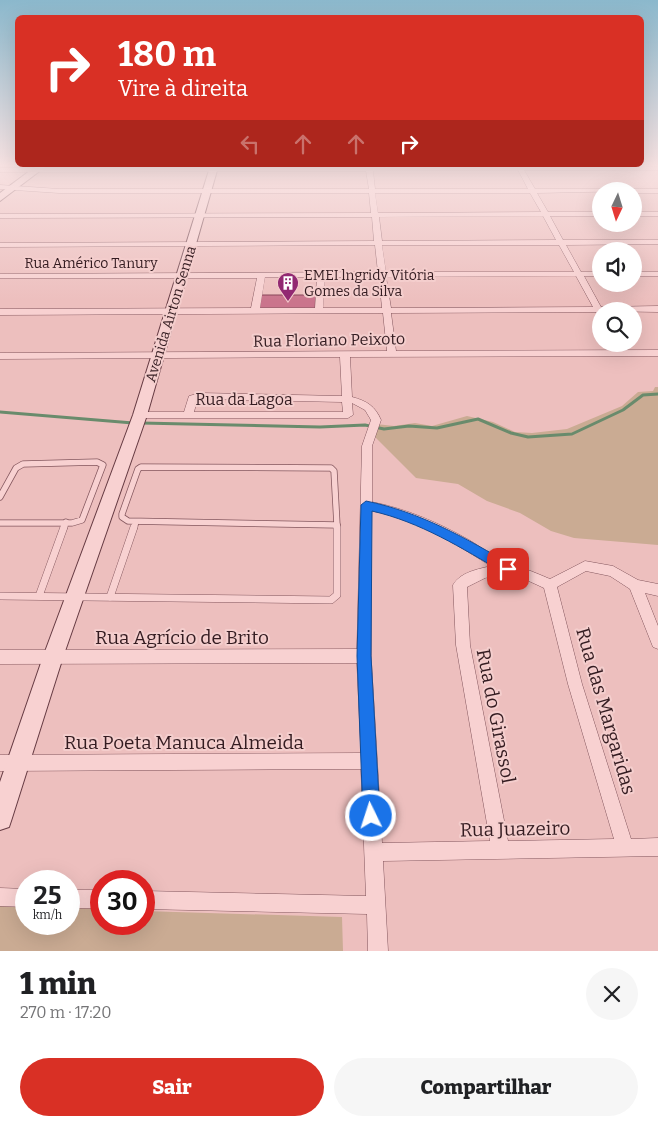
<!DOCTYPE html>
<html lang="pt">
<meta charset="utf-8">
<style>
:root{--surface:#fff;--page:#f6f6f6;--text:#202124;--muted:#757577;--accent:#d93025}
body{margin:0;font-family:Bitter,serif;background:var(--page);color:var(--text);height:100vh;display:flex;flex-direction:column;font-size:19px;white-space:nowrap}
*{box-sizing:border-box;margin:0}
p{font-size:16px;color:var(--muted)}
.icon{flex:none;width:28px;height:28px;fill:none;stroke:currentColor;stroke-width:2;stroke-linecap:round;stroke-linejoin:round}
.map{position:relative;height:951px;overflow:hidden}
.sheet{display:flex;flex-direction:column;background:var(--surface);flex:1}
.sheet>*{flex:none}
.guide{position:absolute;left:15px;top:15px;width:629px;height:152px;border-radius:8px;box-shadow:0 5px 20px #0002;background:#d93025;color:#fff;overflow:hidden}
.needle{width:32px;rotate:184deg}
.controls{position:absolute;left:592px;top:182px;display:grid;gap:10px}
.controls a{display:grid;place-items:center;width:50px;height:50px;border-radius:50%;background:var(--surface);box-shadow:0 5px 20px #0002;font-size:25px}
.speed{position:absolute;left:15px;top:870px;display:flex;gap:10px;font-size:25px;font-weight:700;text-align:center}
.speed>*{display:grid;place-content:center;width:65px;height:65px;border-radius:50%;background:var(--surface);box-shadow:0 5px 20px #0002;line-height:1}
.speed small{font-size:12px;font-weight:400}
.speed .limit{border:8px solid #d22;background:#fff;color:#111}
.pin{position:absolute;display:grid;place-items:center;width:42px;height:42px;color:#fff;margin:-21px;border-radius:10px;box-shadow:0 2px 8px #0006}
.me{position:absolute;width:55px;margin:-28px;rotate:356deg;stroke-linejoin:round;filter:drop-shadow(0 0 4px #0008)}
.turn{display:flex;align-items:center;gap:18px;height:105px;padding:0 20px;font-size:22px}
.turn .icon{width:65px;height:65px;stroke-width:2.5}
.turn b{display:block;font-size:35px;line-height:42px}
.lanes{display:flex;align-items:center;height:48px;padding:0 20px;background:#0003;justify-content:center;gap:25px;direction:ltr}
.lanes .off{opacity:.35}
.round{display:grid;place-items:center;flex:none;width:52px;height:52px;border-radius:26px;background:var(--page)}
.overview{display:flex;align-items:center;justify-content:space-between;height:85px;padding:0 20px}
h1{font-size:30px;font-weight:800;line-height:38px}
.action{display:flex;gap:10px;margin-top:auto;padding:10px 20px}
.action a{flex:1;height:58px;border-radius:30px;background:var(--accent);color:#fff;font-size:20px;font-weight:800;line-height:58px;text-align:center}
.action a+a{background:var(--page);color:var(--text)}
.map>svg:first-child{display:block}
.green{fill:#caab93}
.lines{fill:none;stroke-linecap:round;stroke-linejoin:round}
.stream{stroke:#698b6c;stroke-width:3}
.building{fill:#ca748c;stroke:#833e52}
.lane-far1-casing{stroke:#84575e;stroke-width:7}
.lane-casing{stroke:#84575e;stroke-width:8}
.street-casing{stroke:#84575e;stroke-width:1}
.secondary-casing{stroke:#663b43;stroke-width:2}
.lane-far1{stroke:#f8d1d1;stroke-width:5.5}
.lane{stroke:#f8d1d1;stroke-width:7}
.street{fill:#f8d1d1;fill-rule:evenodd}
.secondary{fill:#f8d1d1;fill-rule:evenodd}
.route{fill:#1a73e8;stroke:#114b97}
.labels{text-anchor:middle;dominant-baseline:central;stroke-width:4;stroke-linejoin:round;paint-order:stroke}
.far-street-label{font-size:14px;fill:#341c21;stroke:#f4cecd}
.far-poi-label{font-size:14px;fill:#341c21;stroke:#f4cecd;text-anchor:start}
.street-label{font-size:16px;fill:#341c21;stroke:#f4cecd}
.near-street-label{font-size:19px;fill:#341c21;stroke:#f4cecd}
</style>
<div class="map">
<svg width="658" height="951" viewBox="0 0 658 951">
<rect width="100%" height="100%" fill="#edbfbe"/>
<g class="green">
<path d="M655 387H658V545L574 538 551 531 520 513 487 501 458 484 416 478 370 432 376 424 394 426 415 423 432 426 467 416 493 422 515 432 532 433 567 429 622 406 638 392 653 391Z"/>
<path d="M0 906 26 907V924H69V908L101 909V924H144V911L342 917 343 951H0Z"/>
</g>
<g class="lines">
<g class="stream">
<path d="M0 412 133 423"/>
<path d="M141 423 320 427 365 425 384 429 409 426 437 428 478 419 511 433 528 437 572 434 623 410 643 395 658 394"/>
</g>
</g>
<path class="building" d="M261 295H317L316 309H259Z"/>
<g class="lines">
<g class="lane-far1-casing">
<g id="lane-far1">
<path d="M141 467 331 468 334 471 337 525 128 521 122 517V514L138 469Z"/>
<path d="M0 497 16 468 23 464 97 462 103 465 82 520 72 523H0"/>
<path d="M337 525V528"/>
<path d="M64 528 66 522"/>
<path d="M134 528 136 522"/>
</g>
</g>
<g class="lane-casing">
<g id="lane">
<path d="M0 596 331 600 337 595V527"/>
<path d="M39 596 64 527"/>
<path d="M110 597 134 527"/>
</g>
</g>
<g class="street-casing">
<g id="street">
<path d="M658 167V170H524L535 189H658V193H634V191L537 193 548 212H601V216H550L563 240H658V244L566 245 581 272H601V276H584L601 307 658 306V312L601 311V317L598 316 596 312 391 313 396 351 658 350V356L350 357 352 397C367 401 375 406 381 420L372 446V502C407 509 439 523 469 540 481 547 497 560 510 564 524 568 536 573 550 579L585 561 613 566 638 580 658 584V596L645 593 658 626V649L653 647 630 589 610 576 586 571 557 587 582 684 631 839 658 838V856L383 861 388 951H368L367 914 144 909V891L366 896 361 769 0 771V755L361 753 357 663 0 664V650L357 649 362 446 371 420 365 410 352 403 353 415 348 418H140L135 415 140 412H184L189 396 200 393 342 396 340 357 0 359V353L387 351 383 313 0 315V309L251 308 257 278H0V274L378 272 375 245 0 247V243L374 241 372 217 0 218V214L371 213 369 193H59L0 189V185L59 189H369L366 171 0 172V168ZM518 170 528 189H375L373 171ZM375 193H530L541 212 378 213ZM543 216 556 240 382 241 379 217ZM382 245H559L574 272H386ZM576 276 593 307 391 308 386 277ZM265 277H317L315 308H260ZM325 277H379L382 308H323ZM200 399 342 402 343 412H194L197 400ZM372 511C416 519 454 543 491 566 479 569 460 572 453 585L456 645 490 841 382 843 371 656ZM507 574 518 576 544 588 568 684 614 839 508 841 470 645 467 587 485 578Z"/>
<rect x="634" y="212" width="24" height="4"/>
<rect x="634" y="272" width="24" height="4"/>
<path d="M0 888 26 889V907L0 906Z"/>
<rect x="69" y="890" width="32" height="18"/>
</g>
</g>
<g class="secondary-casing">
<g id="secondary">
<path d="M35 167H45L0 201V193Z"/>
<path d="M210 167H218L147 415 63 657 12 818 9 827 0 830V782L43 657 133 415Z"/>
</g>
</g>
<use href="#lane-far1" class="lane-far1"/>
<use href="#lane" class="lane"/>
<use href="#street" class="street"/>
<use href="#secondary" class="secondary"/>
</g>
<linearGradient id="sky" x2="0" y2="1"><stop stop-color="#8bb8cc"/><stop offset="0.55" stop-color="#f7e2e2"/><stop offset="1" stop-color="#f7e2e2" stop-opacity="0"/></linearGradient>
<rect width="658" height="301" fill="url(#sky)"/>
<path class="route" d="M366 501C420 512 466 538 513 566L515 569 508 575 504 573C462 548 420 522 372 511L371 656 380 816 377 822 371 824 365 822 363 816 357 656 361 505Z"/>
<defs>
<g id="building-pin" transform="scale(1.125)"><path d="M0 17L-7.5 6A9.5 9.5 0 1 1 7.5 6Z" fill="#922972" stroke="#f4cecd"/><path d="M-4-6H4V6H1V3H-1V6H-4ZM-2.5-4.3h1.7v1.8h-1.7ZM.8-4.3h1.7v1.8H.8ZM-2.5-1h1.7V.8h-1.7ZM.8-1h1.7V.8H.8Z" fill="#fff"/></g>
</defs>
<g fill-rule="evenodd">
<use href="#building-pin" x="288" y="283"/>
</g>
<g class="labels">
<g class="far-street-label">
<text x="91" y="263">Rua Américo Tanury</text>
<text transform="translate(171 314) rotate(-73)">Avenida Airton Senna</text>
</g>
<g class="far-poi-label">
<text x="304" y="275">EMEI lngridy Vitória<tspan x="304" dy="16">Gomes da Silva</tspan></text>
</g>
<g class="street-label">
<text transform="translate(329 340) rotate(-1)">Rua Floriano Peixoto</text>
<text x="244" y="399">Rua da Lagoa</text>
</g>
<g class="near-street-label">
<text x="182" y="637">Rua Agrício de Brito</text>
<text transform="translate(606 711) rotate(74)">Rua das Margaridas</text>
<text transform="translate(496 716) rotate(79)">Rua do Girassol</text>
<text x="184" y="742">Rua Poeta Manuca Almeida</text>
<text transform="translate(515 829) rotate(-1)">Rua Juazeiro</text>
</g>
</g>
</svg>
<div class="controls">
<a><svg class="needle" viewBox="-14 -14 28 28"><path d="M0-13l5 13h-10z" fill="#e53935"/><path d="M0 13l5-13h-10z" fill="#757577"/></svg></a>
<a><svg class="icon" aria-label="sound" viewBox="0 0 24 24"><path d="M4 9h4l5-4v14l-5-4H4zM17 9q2 3 0 6"/></svg></a>
<a><svg class="icon" aria-label="search" viewBox="0 0 24 24"><circle cx="10" cy="10" r="6"/><path d="M15 15l6 6"/></svg></a>
</div>
<div class="speed"><div>25<small>km/h</small></div><div class="limit">30</div></div>
<div class="pin" style="left:508px;top:569px;background:#d93025"><svg class="icon" aria-label="arrive" viewBox="0 0 24 24"><path d="M6 21V4h12l-3 4 3 4H6"/></svg></div>
<svg class="me" style="left:371px;top:816px" viewBox="-20 -20 40 40"><circle r="17" fill="#1a73e8" stroke="#fff" stroke-width="3"/><path d="M0-11L8 9 0 5-8 9z" fill="#fff"/></svg>
<div class="guide">
<div class="turn"><svg class="icon" aria-label="right" viewBox="0 0 24 24"><path d="M7 20v-9h11M14 6l5 5-5 5"/></svg><div><b>180 m</b>Vire à direita</div></div>
<div class="lanes"><svg class="icon off" aria-label="left" viewBox="0 0 24 24"><path d="M17 20v-9H6M10 6l-5 5 5 5"/></svg><svg class="icon off" aria-label="ahead" viewBox="0 0 24 24"><path d="M12 20V5M6 11l6-6 6 6"/></svg><svg class="icon off" aria-label="ahead" viewBox="0 0 24 24"><path d="M12 20V5M6 11l6-6 6 6"/></svg><svg class="icon" aria-label="right" viewBox="0 0 24 24"><path d="M7 20v-9h11M14 6l5 5-5 5"/></svg></div>
</div>
</div>
<section class="sheet">
<div class="overview"><div><h1>1 min</h1><p>270 m · 17:20</p></div><a class="round"><svg class="icon" aria-label="close" viewBox="0 0 24 24"><path d="M6 6l12 12M18 6L6 18"/></svg></a></div>
<div class="action"><a>Sair</a><a>Compartilhar</a></div>
</section>
